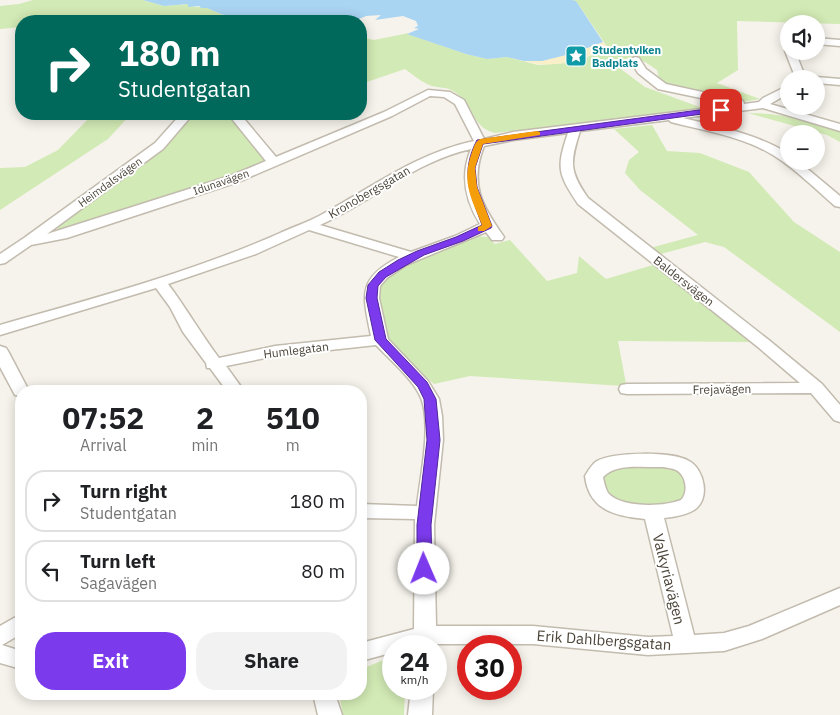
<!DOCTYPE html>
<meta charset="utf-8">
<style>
:root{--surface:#fff;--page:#f2f2f2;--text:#202124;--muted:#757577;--line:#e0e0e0;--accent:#7c3aed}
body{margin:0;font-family:"IBM Plex Sans",sans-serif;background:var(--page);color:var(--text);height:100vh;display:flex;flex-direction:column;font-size:19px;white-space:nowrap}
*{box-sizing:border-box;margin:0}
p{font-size:16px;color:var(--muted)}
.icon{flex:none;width:28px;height:28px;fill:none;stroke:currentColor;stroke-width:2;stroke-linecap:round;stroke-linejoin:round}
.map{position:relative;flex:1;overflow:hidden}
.side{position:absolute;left:15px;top:385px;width:352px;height:315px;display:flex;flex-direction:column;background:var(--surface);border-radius:20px;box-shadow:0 2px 12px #0003}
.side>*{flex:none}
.top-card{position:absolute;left:15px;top:15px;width:352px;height:105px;border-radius:20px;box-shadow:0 2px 12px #0003;background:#00695c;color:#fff;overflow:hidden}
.buttons{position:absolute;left:780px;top:15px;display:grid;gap:10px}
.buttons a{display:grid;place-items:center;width:45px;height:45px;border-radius:50%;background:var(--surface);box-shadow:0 2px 12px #0003;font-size:25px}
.speed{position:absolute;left:382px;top:635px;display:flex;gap:10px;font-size:25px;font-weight:700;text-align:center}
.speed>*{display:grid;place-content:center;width:65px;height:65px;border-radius:50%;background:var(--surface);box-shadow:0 2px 12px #0003;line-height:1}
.speed small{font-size:12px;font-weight:400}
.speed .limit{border:8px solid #d22;background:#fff;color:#111}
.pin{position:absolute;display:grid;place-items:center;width:42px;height:42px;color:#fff;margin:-21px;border-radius:10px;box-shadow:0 2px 8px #0006}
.me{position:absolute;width:55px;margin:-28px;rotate:359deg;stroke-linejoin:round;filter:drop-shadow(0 0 4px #0008)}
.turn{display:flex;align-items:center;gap:18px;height:105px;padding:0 20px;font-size:22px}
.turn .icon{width:65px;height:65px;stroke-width:2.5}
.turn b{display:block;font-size:35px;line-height:42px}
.eta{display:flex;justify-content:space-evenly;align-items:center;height:85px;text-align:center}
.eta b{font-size:30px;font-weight:700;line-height:35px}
.button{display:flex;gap:10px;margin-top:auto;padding:10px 20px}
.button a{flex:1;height:58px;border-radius:20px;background:var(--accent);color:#fff;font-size:20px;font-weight:700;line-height:58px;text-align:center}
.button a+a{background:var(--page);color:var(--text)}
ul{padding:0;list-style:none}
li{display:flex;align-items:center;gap:15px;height:62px;margin:0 10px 8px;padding:0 10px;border:2px solid var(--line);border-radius:20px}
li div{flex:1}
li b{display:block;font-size:19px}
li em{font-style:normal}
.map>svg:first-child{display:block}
.green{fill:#d2eab5}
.sand{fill:#f9efc9}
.water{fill:#a9d4f2}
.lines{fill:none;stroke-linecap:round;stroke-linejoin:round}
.minor-casing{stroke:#c2bbae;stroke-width:3}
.minor{fill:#fff;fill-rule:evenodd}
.route{fill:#7c3aed;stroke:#51269a}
.slow{fill:#f59e0b}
.labels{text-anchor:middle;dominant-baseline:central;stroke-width:4;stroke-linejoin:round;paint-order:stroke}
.far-culture-label{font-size:11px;font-weight:bold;fill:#0d838f;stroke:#fff;text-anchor:start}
.far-street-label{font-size:11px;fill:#4b4439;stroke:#fff}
.street-label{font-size:12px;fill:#4b4439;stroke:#fff}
.near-street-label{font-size:15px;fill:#4b4439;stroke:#fff}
</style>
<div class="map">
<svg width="840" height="715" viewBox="0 0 840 715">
<rect width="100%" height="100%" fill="#f6f3ec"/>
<g class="green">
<path d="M33 0H143L164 6 188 4V6L207 8 221 14 245 21H99V18L68 21H21V27L0 29V6L19 4Z"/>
<path d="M572 0H840V24L737 21 738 70 717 83 760 99 718 106 660 82 657 70 645 62 631 57 614 64 645 87 705 109 495 133C472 127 475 109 459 95 446 84 439 90 427 84 419 80 412 74 405 69L361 84V37L374 40 409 33 408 34 466 54 487 59 507 57 538 65 566 63 583 59 608 48 576 1Z"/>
<path d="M748 113C780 113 810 120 840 132V142L827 135Z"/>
<path d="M93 114H131L108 139 0 210V168L25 167 58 150Z"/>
<path d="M192 114H229L265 160 263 164 65 232H59L56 227 163 148Z"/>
<path d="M652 125 667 151 700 153 749 172 794 222 840 252V332L724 247 705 242 661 254 650 248 698 235 640 190 625 173 629 160 639 152 614 129Z"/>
<path d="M475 236 488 237 495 244 510 240 547 281 577 273 579 256 606 279 653 265 751 342 618 341 626 384 623 386 470 376 434 384 387 342 378 295 381 285 390 272 416 260Z"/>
<path d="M617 466C635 466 682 460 687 481 688 485 687 490 687 494L679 501 652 508 616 502 606 494 600 483 603 473Z"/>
<path d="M394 656V689H405L404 715H343L339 694H361V669Z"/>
</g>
<path class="sand" d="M603 42 608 48C580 60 555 70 524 61H542L574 53Z"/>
<path class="water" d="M143 0H572L576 1 603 42 574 53 542 61H524L507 57 487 59 466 54 407 34 419 29 414 28 418 26 416 21 403 16 375 20 381 15 366 16 354 21H245L221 14 207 8H201L199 6 188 7V4L164 6Z"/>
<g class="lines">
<g class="minor-casing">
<g id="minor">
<path d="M816 38 840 40V46L816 44Z"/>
<path d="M789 48V51H795L806 79H796L785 51Z"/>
<path d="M635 57 639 58 646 69 666 84 743 101 744 104 759 102 763 98 789 85V93L770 104 840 124V131L763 108 683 118C720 127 757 134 789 154V161H798L840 196V207L835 206C815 189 796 169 773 155 742 136 705 131 671 122L669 120 580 131C570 162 569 171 588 198L770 341 822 384 840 405V422L834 420 811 393 627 394 621 393 619 389 621 385 627 384 800 383 758 347 578 204C558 174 556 168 568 133L513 140 484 146C469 184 482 206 504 237L502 240H492L486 232 406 265 387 278 380 286 379 298 388 339 428 381 439 399 442 416 443 440 434 525 436 626H533L648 637 673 636 645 519C615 516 589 510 585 476 588 471 592 464 597 461 614 452 672 451 689 461 704 469 711 499 694 510 686 515 674 517 664 518L694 635 724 633 749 626 840 588V605L762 639 724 651 648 655 533 644H436V646H394V652L361 661V643L414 629 415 519 361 518V504L417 506C420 477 432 425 421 398 414 380 390 360 376 345L275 356 226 366 244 391H227L210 368H207L206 363 183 332 170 307 156 288 0 335V325C94 298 190 273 280 233 293 227 308 222 321 215 371 188 417 153 474 141L455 104 444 97 430 96 392 116 238 182 67 238 31 245 5 263 0 264V254L24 238 155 143 181 114H193L163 149 47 234 230 176 266 161 228 114H240L276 157 384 112 428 90 450 92 464 100 484 139 513 132 734 105 658 89 638 73 630 60ZM471 149C460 175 465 200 480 224L455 236 411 252 320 225C372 202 415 161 471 149ZM309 230 399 257C356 279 363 296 371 336L275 346 219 358C201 334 186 308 168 284L256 254ZM663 467C667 468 672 468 676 470 686 475 689 492 681 500 664 507 621 508 608 493 605 488 604 482 603 477 617 462 644 468 663 467Z"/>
<path d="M816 77 840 79V85L816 83V79H812Z"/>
<path d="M0 346 6 348 8 351 29 391H21V396L15 395 0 367Z"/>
<path d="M21 614V634L2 645 21 651V669L0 663V626Z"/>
<path d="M411 689H433L432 715H408Z"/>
<path d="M313 694H335L342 715H318Z"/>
</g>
</g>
<use href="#minor" class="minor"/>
</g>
<path class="route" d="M721 107 724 108V111L483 144 475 168 477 187 492 226 491 228 463 241 424 255 386 277 378 286 377 298 386 339 427 382 436 399 440 440 431 525 432 569 429 573 424 575 419 573 417 569V525L427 440 424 399 418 387 375 340 366 298 368 285 379 272 398 260 417 251 456 237 482 225C470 192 460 173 477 140Z"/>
<path class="slow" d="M537 131 540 132V135L483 144 475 168 477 187 492 226 484 231H478V227L482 225C471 197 461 182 472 152 474 147 475 142 480 139Z"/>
<defs>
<g id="sight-square" transform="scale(1.125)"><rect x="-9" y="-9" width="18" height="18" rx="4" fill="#0f9aa8" stroke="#fff"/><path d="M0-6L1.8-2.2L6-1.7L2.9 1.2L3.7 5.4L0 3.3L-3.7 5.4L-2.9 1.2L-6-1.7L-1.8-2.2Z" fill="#fff"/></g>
</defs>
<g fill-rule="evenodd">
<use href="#sight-square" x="576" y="56"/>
</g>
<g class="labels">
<g class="far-culture-label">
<text x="592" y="50">Studentviken<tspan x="592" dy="13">Badplats</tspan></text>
</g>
<g class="far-street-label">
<text transform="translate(110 182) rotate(-36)">Heimdalsvägen</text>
<text transform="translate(221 182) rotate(-19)">Idunavägen</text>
</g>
<g class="street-label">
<text transform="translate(369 192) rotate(-30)">Kronobergsgatan</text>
<text transform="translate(684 281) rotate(38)">Baldersvägen</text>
<text transform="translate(296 350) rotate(-7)">Humlegatan</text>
<text transform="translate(722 389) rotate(-1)">Frejavägen</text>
</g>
<g class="near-street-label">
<text transform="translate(669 579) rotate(76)">Valkyriavägen</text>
<text transform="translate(604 640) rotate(4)">Erik Dahlbergsgatan</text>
</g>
</g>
</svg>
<div class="buttons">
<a><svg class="icon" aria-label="sound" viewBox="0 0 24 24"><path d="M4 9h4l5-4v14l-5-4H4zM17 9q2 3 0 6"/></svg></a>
<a>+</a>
<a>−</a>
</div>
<div class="speed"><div>24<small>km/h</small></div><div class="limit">30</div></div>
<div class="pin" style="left:721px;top:110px;background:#d93025"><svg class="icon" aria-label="arrive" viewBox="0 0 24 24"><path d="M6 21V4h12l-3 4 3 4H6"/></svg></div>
<svg class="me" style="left:424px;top:569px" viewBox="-20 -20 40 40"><circle r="19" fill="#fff"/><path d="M0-13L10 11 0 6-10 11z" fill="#7c3aed"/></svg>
<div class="top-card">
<div class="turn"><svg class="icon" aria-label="right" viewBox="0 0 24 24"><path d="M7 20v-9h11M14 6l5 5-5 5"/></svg><div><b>180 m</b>Studentgatan</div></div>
</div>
<section class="side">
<div class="eta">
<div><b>07:52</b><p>Arrival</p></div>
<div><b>2</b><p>min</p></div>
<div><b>510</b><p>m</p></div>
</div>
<ul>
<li><svg class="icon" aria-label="right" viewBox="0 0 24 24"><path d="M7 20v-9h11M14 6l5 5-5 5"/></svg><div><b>Turn right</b><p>Studentgatan</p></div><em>180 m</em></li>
<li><svg class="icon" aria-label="left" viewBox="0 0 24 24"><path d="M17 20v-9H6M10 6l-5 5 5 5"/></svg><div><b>Turn left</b><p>Sagavägen</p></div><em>80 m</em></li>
</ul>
<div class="button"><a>Exit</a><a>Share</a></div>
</section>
</div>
